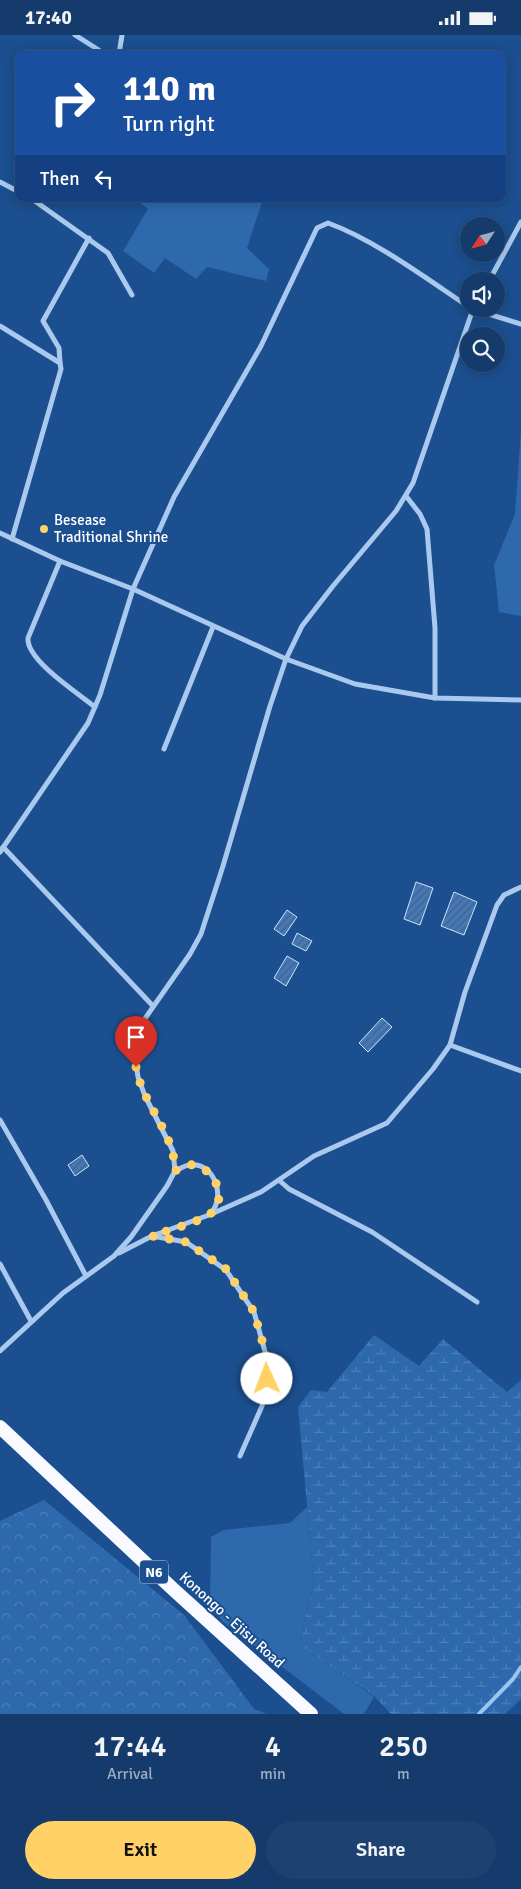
<!DOCTYPE html>
<style>
:root{--surface:#143b6b;--page:#1d4271;--text:#f1f3f6;--muted:#9dadc1;--line:#33557e;--accent:#ffd166}
body{margin:0;font-family:Signika,sans-serif;background:var(--page);color:var(--text);height:100vh;display:flex;flex-direction:column;font-size:19px;white-space:nowrap}
*{box-sizing:border-box;margin:0}
p{font-size:16px;color:var(--muted)}
.icon{flex:none;width:28px;height:28px;fill:none;stroke:currentColor;stroke-width:2;stroke-linecap:round;stroke-linejoin:round}
.map{position:relative;height:1679px;overflow:hidden}
.side{display:flex;flex-direction:column;background:var(--surface);flex:1}
.side>*{flex:none}
.hud{position:absolute;left:15px;top:15px;width:491px;height:152px;border-radius:10px;box-shadow:0 2px 12px #0003,0 0 0 1px var(--line);background:#1a4fa0;color:#fff;overflow:hidden}
.needle{width:32px;rotate:234deg}
.tools{position:absolute;left:460px;top:182px;display:grid;gap:10px}
.tools a{display:grid;place-items:center;width:45px;height:45px;border-radius:50%;background:var(--surface);box-shadow:0 2px 12px #0003,0 0 0 1px var(--line);font-size:25px}
.pin{position:absolute;display:grid;place-items:center;width:42px;height:42px;color:#fff;margin:-51px -21px;border-radius:50% 50% 50% 0;rotate:-45deg;box-shadow:0 0 5px #0007}
.pin .icon{rotate:45deg}
.me{position:absolute;width:55px;margin:-28px;rotate:358deg;stroke-linejoin:round;filter:drop-shadow(0 0 4px #0008)}
.turn{display:flex;align-items:center;gap:18px;height:105px;padding:0 25px;font-size:22px}
.turn .icon{width:65px;height:65px;stroke-width:2.5}
.turn b{display:block;font-size:35px;line-height:42px}
.then{display:flex;align-items:center;height:48px;padding:0 25px;background:#0003;gap:10px;font-size:19px}
.eta{display:flex;justify-content:space-evenly;align-items:center;height:85px;text-align:center}
.eta b{font-size:30px;font-weight:600;line-height:35px}
.primary-button{display:flex;gap:10px;margin-top:auto;padding:10px 25px}
.primary-button a{flex:1;height:58px;border-radius:30px;background:var(--accent);color:#111;font-size:20px;font-weight:600;line-height:58px;text-align:center}
.primary-button a+a{background:var(--page);color:var(--text)}
.status{display:flex;justify-content:space-between;align-items:center;height:35px;padding:0 25px;background:var(--surface);direction:ltr}
.status svg{height:14px;fill:currentColor}
.map>svg:first-child{display:block}
.green{fill:#2e69ad}
.forest{fill:url(#forest-crowns)}
.wetland{fill:url(#wetland-marsh)}
.lines{fill:none;stroke-linecap:round;stroke-linejoin:round}
.stream{stroke:#9cc4f0;stroke-width:4}
.building{fill:url(#building-hatch);stroke:#cfe3fa}
.minor{stroke:#a9c9ee;stroke-width:5}
.trunk{stroke:#f8faff;stroke-width:14}
.route{stroke:#ffd166;stroke-width:9;stroke-dasharray:0 16.2}
.poi-dot{fill:#ffd166;stroke:#1b4f8f;stroke-width:2}
.labels{text-anchor:middle;dominant-baseline:central;stroke-width:4;stroke-linejoin:round;paint-order:stroke}
.shield{fill:#1b4f8f;stroke:#bbcadd;stroke-width:1}
.shield-label{font-size:14px;font-weight:bold;fill:#fff}
.poi-label{font-size:15px;fill:#fff;stroke:#1b4f8f;text-anchor:start}
.street-label{font-size:15px;fill:#fff;stroke:#1b4f8f}
</style>
<div class="status"><b>17:40</b><svg viewBox="0 0 49 12"><path d="M0 12V9h3v3zM5 12V6h3v6zM10 12V3h3v9zM15 12V0h3v12zM26 1h20v11H26zM47 4h2v5h-2z"/></svg></div>
<div class="map">
<svg width="521" height="1679" viewBox="0 0 521 1679">
<defs>
<pattern id="forest-crowns" width="20" height="18" patternUnits="userSpaceOnUse" patternTransform="scale(1.25)"><rect width="20" height="18" fill="#2e69ad"/><path d="M2 6a3 3 0 1 1 6 0M12 15a3 3 0 1 1 6 0" fill="none" stroke="#4d80b9"/></pattern>
<pattern id="wetland-marsh" width="20" height="14" patternUnits="userSpaceOnUse" patternTransform="scale(1.25)"><rect width="20" height="14" fill="#2e69ad"/><path d="M1 5h8M5 5V1M11 12h8M15 12V8" fill="none" stroke="#4d80b9"/></pattern>
<pattern id="building-hatch" width="6" height="6" patternUnits="userSpaceOnUse" patternTransform="scale(1.25)"><rect width="6" height="6" fill="#4478b7"/><path d="M-1 1l2-2M0 6l6-6M5 7l2-2" fill="none" stroke="#486282"/></pattern>
</defs>
<rect width="100%" height="100%" fill="#1b4f8f"/>
<g class="green">
<path d="M136 164H263L247 213 269 234 266 246 207 232 196 244 165 223 154 238 123 216 148 174Z"/>
<path d="M521 396V581L499 577 494 530 515 479Z"/>
<path d="M307 1472 314 1547 299 1608 374 1662 364 1679H344L222 1586 210 1568 211 1502 224 1495 290 1488Z"/>
</g>
<path class="forest" d="M44 1465 184 1580 254 1674 267 1679H0V1486Z"/>
<path class="wetland" d="M374 1300 419 1331 443 1304 507 1357 521 1345V1664L505 1679H391L374 1661 299 1609 314 1547 298 1372 311 1355 327 1357Z"/>
<g class="lines">
<path class="stream" d="M479 1679 513 1644 521 1632"/>
</g>
<g class="building">
<path d="M416 847 433 853 420 890 404 884Z"/>
<path d="M454 857 477 867 464 900 441 891Z"/>
<path d="M287 875 297 882 284 901 274 894Z"/>
<path d="M297 898 312 906 306 916 292 909Z"/>
<path d="M287 921 299 928 286 951 274 943Z"/>
<path d="M382 983 392 992 368 1017 359 1008Z"/>
<path d="M82 1120 89 1131 75 1141 68 1130Z"/>
</g>
<g class="lines">
<g class="minor">
<path d="M75 0 105 19"/>
<path d="M119 19 122 0"/>
<path d="M0 147 19 157"/>
<path d="M32 164 108 218 132 260"/>
<path d="M489 246 521 187"/>
<path d="M472 274 521 289"/>
<path d="M0 291 60 328 61 334 12 504"/>
<path d="M60 328 59 313 43 286 89 203"/>
<path d="M406 461 420 479 427 494 435 593V663"/>
<path d="M0 498 60 526 133 554 286 624 355 649 435 663 521 665"/>
<path d="M60 526 28 603C26 625 78 658 95 672"/>
<path d="M164 714 213 592"/>
<path d="M3 812 153 971"/>
<path d="M0 817 88 688 100 660 133 554 174 462 261 311 317 193 328 188C375 205 427 244 469 272"/>
<path d="M450 1010 465 957 497 870 504 860 521 852"/>
<path d="M0 1085 46 1165 86 1241"/>
<path d="M175 1136C180 1134 185 1130 190 1130 212 1126 227 1160 211 1178"/>
<path d="M280 1146 289 1154 372 1197 477 1267"/>
<path d="M152 1201 186 1207 226 1235 254 1277 269 1331 262 1371 240 1421"/>
<path d="M119 1218 152 1201 209 1180 261 1157 314 1121 387 1088 433 1034 450 1010 521 1036"/>
<path d="M0 1229 31 1286"/>
<path d="M0 1316 63 1258 114 1221 131 1202 167 1151 175 1136 173 1116 145 1061 138 1042 135 1021 144 985 190 919 201 899 223 831 270 671 286 624 302 591 333 551 396 476 413 448 473 274"/>
</g>
<path class="trunk" d="M0 1392 174 1555 311 1679"/>
</g>
<g class="lines">
<path class="route" d="M136 1032C142 1069 175 1098 175 1136 180 1133 188 1129 193 1130 215 1133 229 1165 210 1179 199 1187 166 1196 152 1201L186 1207 226 1234 254 1277 269 1330 267 1344"/>
</g>
<circle class="poi-dot" cx="44" cy="494" r="5"/>
<g class="labels">
<rect class="shield" x="140" y="1525.5" width="28" height="23" rx="4"/>
<g class="shield-label">
<text x="154" y="1537">N6</text>
</g>
<g class="poi-label">
<text x="54" y="485">Besease<tspan x="54" dy="17">Traditional Shrine</tspan></text>
</g>
<g class="street-label">
<text transform="translate(232 1585) rotate(42)">Konongo - Ejisu Road</text>
</g>
</g>
</svg>
<div class="tools">
<a><svg class="needle" viewBox="-14 -14 28 28"><path d="M0-13l5 13h-10z" fill="#e53935"/><path d="M0 13l5-13h-10z" fill="#9dadc1"/></svg></a>
<a><svg class="icon" aria-label="sound" viewBox="0 0 24 24"><path d="M4 9h4l5-4v14l-5-4H4zM17 9q2 3 0 6"/></svg></a>
<a><svg class="icon" aria-label="search" viewBox="0 0 24 24"><circle cx="10" cy="10" r="6"/><path d="M15 15l6 6"/></svg></a>
</div>
<div class="pin" style="left:136px;top:1032px;background:#d93025"><svg class="icon" aria-label="arrive" viewBox="0 0 24 24"><path d="M6 21V4h12l-3 4 3 4H6"/></svg></div>
<svg class="me" style="left:267px;top:1344px" viewBox="-20 -20 40 40"><circle r="19" fill="#fff"/><path d="M0-13L10 11 0 6-10 11z" fill="#ffd166"/></svg>
<div class="hud">
<div class="turn"><svg class="icon" aria-label="right" viewBox="0 0 24 24"><path d="M7 20v-9h11M14 6l5 5-5 5"/></svg><div><b>110 m</b>Turn right</div></div>
<div class="then">Then<svg class="icon" aria-label="left" viewBox="0 0 24 24"><path d="M17 20v-9H6M10 6l-5 5 5 5"/></svg></div>
</div>
</div>
<section class="side">
<div class="eta">
<div><b>17:44</b><p>Arrival</p></div>
<div><b>4</b><p>min</p></div>
<div><b>250</b><p>m</p></div>
</div>
<div class="primary-button"><a>Exit</a><a>Share</a></div>
</section>
